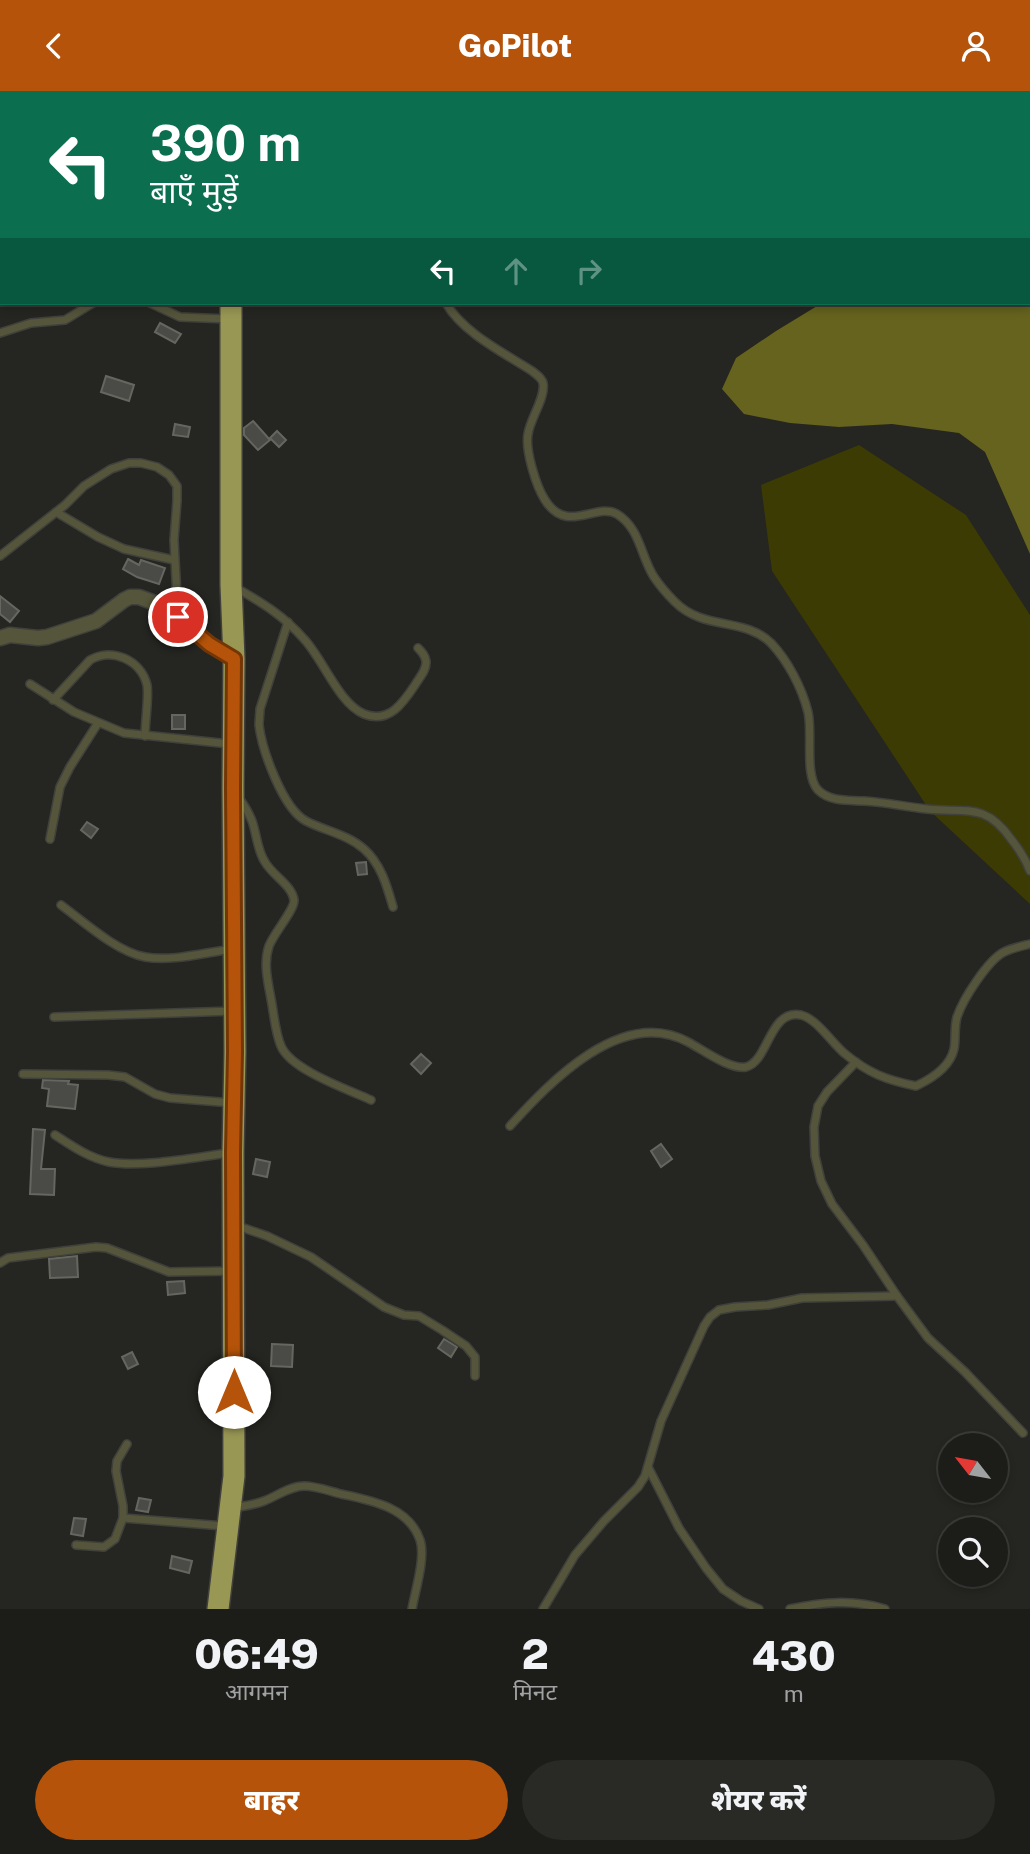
<!DOCTYPE html>
<html lang="hi">
<meta charset="utf-8">
<style>
:root{--surface:#1c1c19;--page:#292926;--text:#f1f3f6;--muted:#a0a1a2;--line:#3a3a38;--accent:#b45309}
body{margin:0;font-family:"Public Sans","Noto Sans Devanagari",sans-serif;background:var(--page);color:var(--text);height:100vh;display:flex;flex-direction:column;font-size:26px;white-space:nowrap}
*{box-sizing:border-box;margin:0}
p{font-size:23px;color:var(--muted)}
.icon{flex:none;width:38px;height:38px;fill:none;stroke:currentColor;stroke-width:2;stroke-linecap:round;stroke-linejoin:round}
.map{position:relative;height:1518px;overflow:hidden}
.side{display:flex;flex-direction:column;background:var(--surface);flex:1}
.side>*{flex:none}
.hud{position:absolute;left:0px;top:0px;width:1031px;height:214px;box-shadow:0 4px 10px #0003,0 0 0 2px var(--line);background:#0b6e4f;color:#fff;overflow:hidden}
.needle{width:46px;rotate:301deg}
.tools{position:absolute;left:938px;top:1342px;display:grid;gap:14px}
.tools a{display:grid;place-items:center;width:70px;height:70px;border-radius:50%;background:var(--surface);box-shadow:0 4px 10px #0003,0 0 0 2px var(--line);font-size:35px}
.pin{position:absolute;display:grid;place-items:center;width:60px;height:60px;color:#fff;margin:-30px;border:4px solid #fff;border-radius:50%;box-shadow:0 2px 7px #0007}
.me{position:absolute;width:77px;margin:-38px;rotate:0deg;stroke-linejoin:round;filter:drop-shadow(0 0 5px #0008)}
.turn{display:flex;align-items:center;gap:24px;height:147px;padding:0 35px;font-size:32px}
.turn .icon{width:91px;height:91px;stroke-width:2.5}
.turn b{display:block;font-size:49px;line-height:60px}
.lanes{display:flex;align-items:center;height:66px;padding:0 35px;background:#0003;justify-content:center;gap:35px;direction:ltr}
.lanes .off{opacity:.35}
.eta{display:flex;justify-content:space-evenly;align-items:center;height:119px;text-align:center}
.eta b{font-size:42px;font-weight:800;line-height:49px}
.primary-button{display:flex;gap:14px;margin-top:auto;padding:14px 35px}
.primary-button a{flex:1;height:80px;border-radius:42px;background:var(--accent);color:#fff;font-size:28px;font-weight:800;line-height:80px;text-align:center}
.primary-button a+a{background:var(--page);color:var(--text)}
header{display:flex;justify-content:space-between;align-items:center;height:91px;padding:0 35px;background:var(--accent);color:#fff;font-size:32px;font-weight:800}
.map>svg:first-child{display:block}
.green{fill:#3c3b04}
.water{fill:#65631d}
.building{fill:#4a4a46;stroke:#666661;stroke-width:2}
.lines{fill:none;stroke-linecap:round;stroke-linejoin:round}
.lane-casing{stroke:#40403c;stroke-width:10}
.street-casing{stroke:#40403c;stroke-width:17}
.highway-casing{stroke:#40403c;stroke-width:24}
.path{stroke:#757571;stroke-width:2.5;stroke-dasharray:5 5;stroke-linecap:butt}
.lane{stroke:#55553b;stroke-width:7}
.street{stroke:#55553b;stroke-width:14}
.highway{stroke:#999754;stroke-width:21}
.route-casing{stroke:#753606;stroke-width:18}
.route{stroke:#b45309;stroke-width:12}
</style>
<header><svg class="icon" aria-label="back" viewBox="0 0 24 24"><path d="M15 5l-7 7 7 7"/></svg>GoPilot<svg class="icon" aria-label="person" viewBox="0 0 24 24"><circle cx="12" cy="8" r="4"/><path d="M4 21q1-7 8-7t8 7"/></svg></header>
<div class="map">
<svg width="1030" height="1518" viewBox="0 0 1030 1518">
<rect width="100%" height="100%" fill="#252521"/>
<path class="green" d="M859 354 966 424 1030 524V813L930 720 772 480 761 394Z"/>
<path class="water" d="M927 0H1030V463L985 361 959 342 892 333 839 336 790 332 744 323 722 298 736 267 776 240 822 212H1029V2H921Z"/>
<g class="building">
<path d="M160 232 181 243 175 252 155 241Z"/>
<path d="M106 285 134 294 129 310 101 301Z"/>
<path d="M253 330 270 349 258 359 244 344V337Z"/>
<path d="M175 333 190 336 188 346 173 344Z"/>
<path d="M277 340 286 349 279 356 270 347Z"/>
<path d="M128 468 139 474 141 469 165 477 159 493 137 486 123 478Z"/>
<path d="M0 505 19 520 10 531 0 523Z"/>
<rect x="172" y="624" width="13" height="14"/>
<path d="M87 731 98 738 91 747 81 739Z"/>
<path d="M366 771 367 783 358 784 356 772Z"/>
<path d="M421 963 431 972 421 983 411 973Z"/>
<path d="M43 989 69 990 68 993 78 994 75 1018 47 1015 49 998 42 997Z"/>
<path d="M33 1038 45 1039 41 1078H55L54 1104 30 1103Z"/>
<path d="M661 1053 672 1068 661 1076 651 1060Z"/>
<path d="M256 1068 270 1071 267 1086 253 1083Z"/>
<path d="M77 1165 78 1186 50 1187 49 1168Z"/>
<path d="M184 1190 185 1202 168 1204 167 1191Z"/>
<path d="M444 1248 457 1256 451 1266 438 1257Z"/>
<path d="M272 1253 293 1254 292 1276 271 1275Z"/>
<path d="M132 1261 138 1273 128 1278 122 1266Z"/>
<path d="M139 1407 151 1409 148 1421 136 1419Z"/>
<path d="M74 1427 86 1428 83 1445 71 1443Z"/>
<path d="M172 1465 192 1470 189 1482 170 1477Z"/>
</g>
<g class="lines">
<g class="lane-casing">
<g id="lane">
<path d="M104 0 107 2"/>
<path d="M470 2 471 0"/>
<path d="M0 56H2"/>
<path d="M150 212 180 226 228 228"/>
<path d="M446 212C462 241 504 262 532 280 536 283 542 287 543 292 546 306 530 328 528 343 525 359 536 395 545 409 567 444 596 411 617 423 640 437 641 466 654 486 660 495 668 504 675 511 704 540 745 526 771 552 788 570 802 597 808 621 813 642 804 684 818 699 830 711 849 709 864 710 885 711 906 716 927 718 966 722 985 711 1011 748 1019 758 1026 769 1030 780"/>
<path d="M0 242 31 232 65 229 93 212"/>
<path d="M56 421 98 446 124 458 174 469"/>
<path d="M0 465 65 414 84 395 111 378 129 372H141L157 376 169 384 177 395V410L174 449 178 525"/>
<path d="M235 496C262 512 283 524 304 548 323 568 339 613 364 623 389 633 403 612 415 594 419 587 427 579 426 570 425 564 422 561 418 557"/>
<path d="M288 531 260 618C260 623 259 629 259 634 262 659 283 718 306 730 325 740 347 743 364 758 381 773 387 795 393 816"/>
<path d="M30 593 74 621 124 642 230 653"/>
<path d="M53 609 90 569C112 556 141 569 147 594 149 606 145 631 145 645"/>
<path d="M239 707C244 714 249 722 252 730 257 744 257 759 265 771 272 784 292 794 294 809 295 818 274 842 269 855 263 872 268 891 271 908 274 923 275 941 281 955 291 979 347 998 371 1009"/>
<path d="M50 748 60 696 70 676 98 632"/>
<path d="M61 814C84 831 117 861 145 866 171 871 207 861 233 858"/>
<path d="M54 926 233 920"/>
<path d="M856 971 827 1001 818 1015 814 1036 815 1065 821 1090 832 1113 863 1154 897 1205 928 1247 965 1281 1023 1342"/>
<path d="M23 983 108 984 125 986 155 1003 170 1007 233 1012"/>
<path d="M510 1035C550 991 622 915 688 951 703 959 730 979 746 976 769 970 769 918 801 924 817 928 832 952 844 962 868 982 886 989 916 995 931 988 950 976 954 958 956 948 954 936 957 926 963 908 988 869 1004 861 1012 857 1022 855 1030 853"/>
<path d="M55 1044C72 1055 89 1067 109 1071 141 1077 196 1066 229 1062"/>
<path d="M238 1135 267 1145 311 1166 384 1216 404 1224 419 1225 442 1239 466 1255 475 1266V1285"/>
<path d="M0 1172 8 1167 96 1156 107 1157 169 1181 232 1180"/>
<path d="M648 1376 679 1437 706 1477 723 1498 741 1510 759 1518"/>
<path d="M233 1417C243 1415 254 1414 264 1410 277 1405 290 1395 304 1395 316 1395 329 1400 341 1403 370 1409 409 1416 420 1449 426 1466 415 1500 412 1518"/>
<path d="M123 1427 224 1435"/>
<path d="M76 1454 104 1456 115 1448 123 1427V1415L116 1380 117 1370 127 1353"/>
<path d="M543 1518 575 1464 604 1430 638 1396 645 1385 661 1330 704 1235 710 1226 719 1219 735 1216 768 1214 802 1207 897 1205"/>
<path d="M790 1518C823 1511 852 1508 885 1518"/>
</g>
</g>
<g class="street-casing">
<path id="street" d="M0 547 10 544 38 547 47 546 96 530 124 509 130 506H139L163 515 178 526 209 553 234 568"/>
</g>
<g class="highway-casing">
<g id="highway">
<path d="M337 2 339 0"/>
<path d="M218 1518 234 1385 233 1061 235 961 233 697 234 568 231 494V212"/>
</g>
</g>
<path class="path" d="M810 2 812 0"/>
<use href="#lane" class="lane"/>
<use href="#street" class="street"/>
<use href="#highway" class="highway"/>
</g>
<g class="lines">
<g class="route-casing">
<path id="route" d="M178 526 209 553 234 568 233 697 235 961 233 1061 234 1301"/>
</g>
<use href="#route" class="route"/>
</g>
</svg>
<div class="tools">
<a><svg class="needle" viewBox="-14 -14 28 28"><path d="M0-13l5 13h-10z" fill="#e53935"/><path d="M0 13l5-13h-10z" fill="#a0a1a2"/></svg></a>
<a><svg class="icon" aria-label="search" viewBox="0 0 24 24"><circle cx="10" cy="10" r="6"/><path d="M15 15l6 6"/></svg></a>
</div>
<div class="pin" style="left:178px;top:526px;background:#d93025"><svg class="icon" aria-label="arrive" viewBox="0 0 24 24"><path d="M6 21V4h12l-3 4 3 4H6"/></svg></div>
<svg class="me" style="left:234px;top:1301px" viewBox="-20 -20 40 40"><circle r="19" fill="#fff"/><path d="M0-13L10 11 0 6-10 11z" fill="#b45309"/></svg>
<div class="hud">
<div class="turn"><svg class="icon" aria-label="left" viewBox="0 0 24 24"><path d="M17 20v-9H6M10 6l-5 5 5 5"/></svg><div><b>390 m</b>बाएँ मुड़ें</div></div>
<div class="lanes"><svg class="icon" aria-label="left" viewBox="0 0 24 24"><path d="M17 20v-9H6M10 6l-5 5 5 5"/></svg><svg class="icon off" aria-label="ahead" viewBox="0 0 24 24"><path d="M12 20V5M6 11l6-6 6 6"/></svg><svg class="icon off" aria-label="right" viewBox="0 0 24 24"><path d="M7 20v-9h11M14 6l5 5-5 5"/></svg></div>
</div>
</div>
<section class="side">
<div class="eta">
<div><b>06:49</b><p>आगमन</p></div>
<div><b>2</b><p>मिनट</p></div>
<div><b>430</b><p>m</p></div>
</div>
<div class="primary-button"><a>बाहर</a><a>शेयर करें</a></div>
</section>
